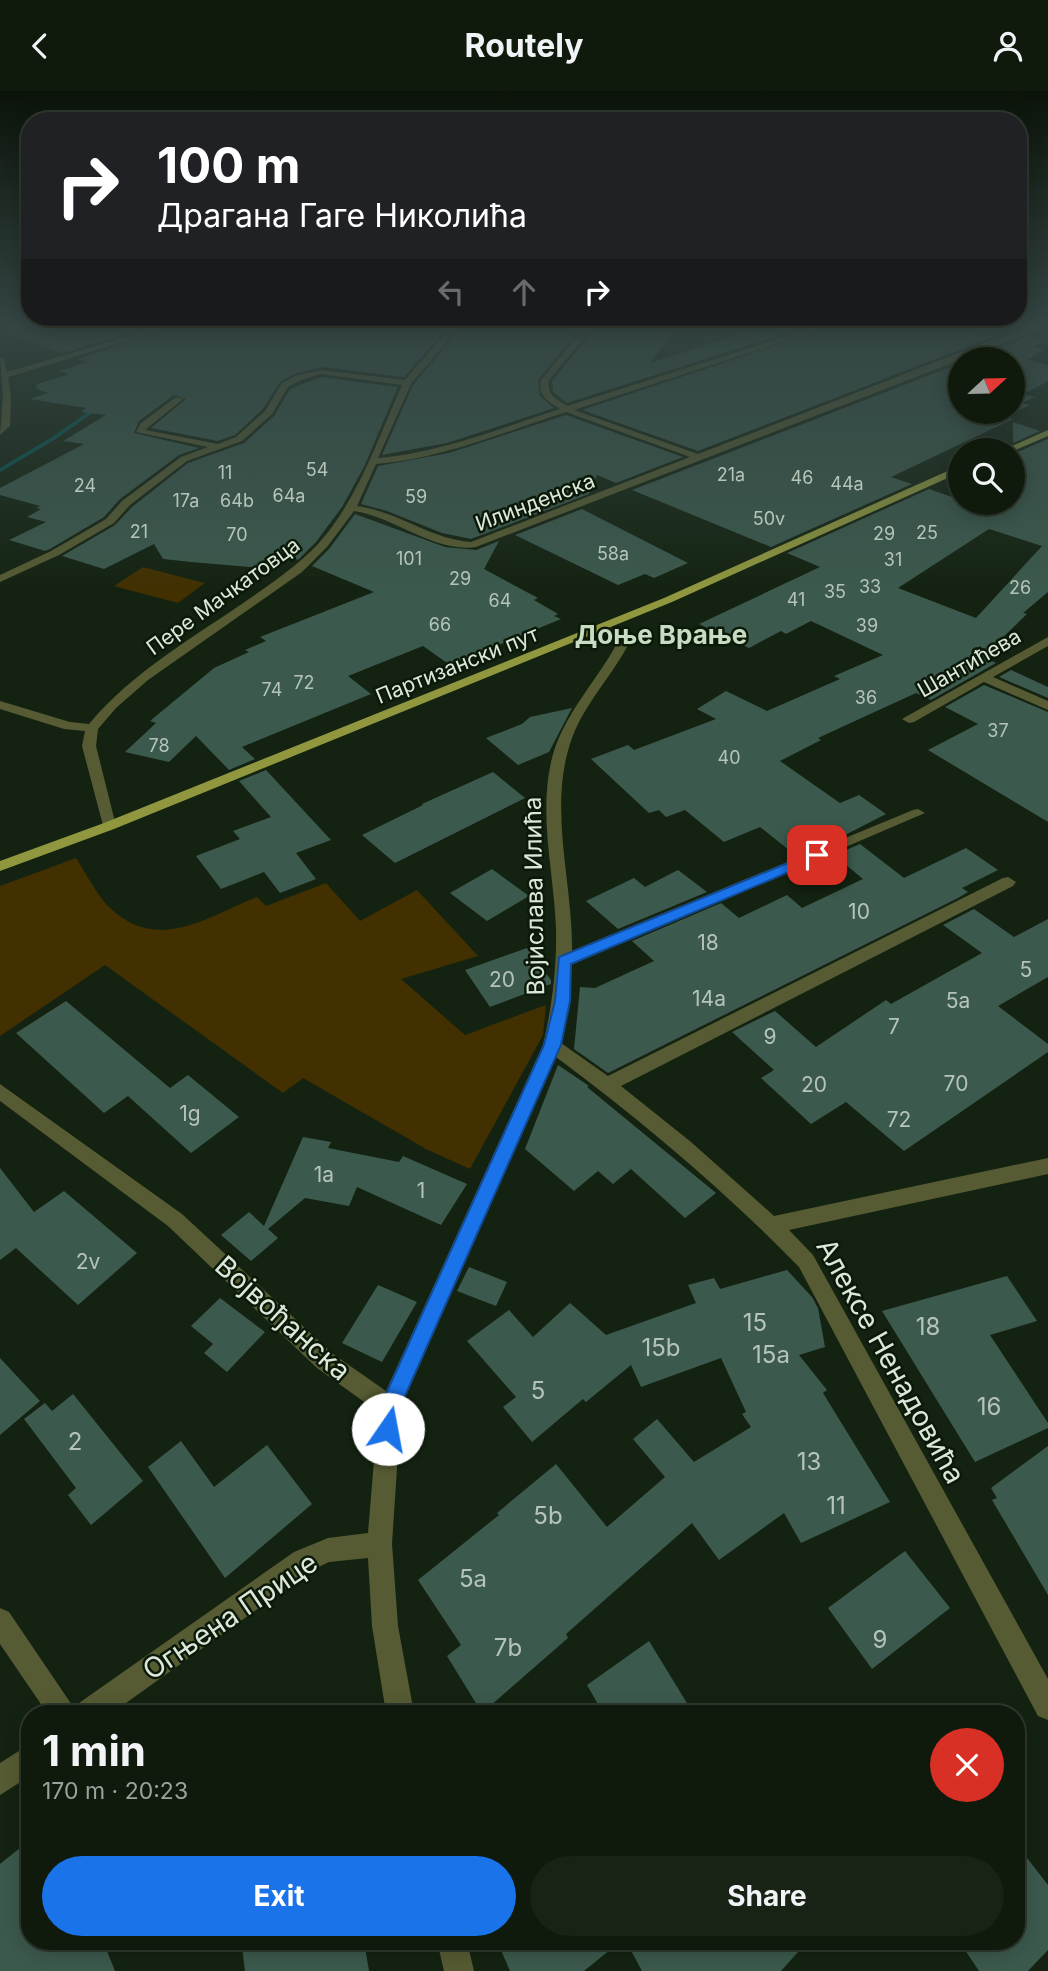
<!DOCTYPE html>
<meta charset="utf-8">
<style>
:root{--surface:#0f1a0d;--page:#182316;--text:#f1f3f6;--muted:#9ba19d;--line:#2f382e;--accent:#1a73e8}
body{margin:0;font-family:Inter,sans-serif;background:var(--page);color:var(--text);height:100vh;display:flex;flex-direction:column;font-size:26px;white-space:nowrap}
*{box-sizing:border-box;margin:0}
p{font-size:23px;color:var(--muted)}
.icon{flex:none;width:38px;height:38px;fill:none;stroke:currentColor;stroke-width:2;stroke-linecap:round;stroke-linejoin:round}
.map{position:relative;flex:1;overflow:hidden}
.details{position:absolute;left:21px;top:1614px;width:1004px;height:245px;display:flex;flex-direction:column;background:var(--surface);border-radius:28px;box-shadow:0 4px 18px #0003,0 0 0 2px var(--line)}
.details>*{flex:none}
.top-card{position:absolute;left:21px;top:21px;width:1006px;height:214px;border-radius:28px;box-shadow:0 4px 18px #0003,0 0 0 2px var(--line);background:#202124;color:#fff;overflow:hidden}
.needle{width:46px;rotate:68deg}
.buttons{position:absolute;left:948px;top:256px;display:grid;gap:14px}
.buttons a{display:grid;place-items:center;width:77px;height:77px;border-radius:50%;background:var(--surface);box-shadow:0 4px 18px #0003,0 0 0 2px var(--line);font-size:35px}
.pin{position:absolute;display:grid;place-items:center;width:60px;height:60px;color:#fff;margin:-30px;border-radius:14px;box-shadow:0 4px 10px #0006}
.me{position:absolute;width:77px;margin:-38px;rotate:12deg;stroke-linejoin:round;filter:drop-shadow(0 0 5px #0008)}
.turn{display:flex;align-items:center;gap:24px;height:147px;padding:0 21px;font-size:32px}
.turn .icon{width:91px;height:91px;stroke-width:2.5}
.turn b{display:block;font-size:49px;line-height:60px}
.lanes{display:flex;align-items:center;height:66px;padding:0 21px;background:#0003;justify-content:center;gap:35px;direction:ltr}
.lanes .off{opacity:.35}
.round{display:grid;place-items:center;flex:none;width:74px;height:74px;border-radius:37px;background:var(--page)}
.overview{display:flex;align-items:center;justify-content:space-between;height:119px;padding:0 21px}
h1{font-size:42px;font-weight:700;line-height:52px}
.cta{display:flex;gap:14px;margin-top:auto;padding:14px 21px}
.cta a{flex:1;height:80px;border-radius:42px;background:var(--accent);color:#fff;font-size:28px;font-weight:700;line-height:80px;text-align:center}
.cta a+a{background:var(--page);color:var(--text)}
header{display:flex;justify-content:space-between;align-items:center;height:91px;padding:0 21px;background:var(--surface);font-size:32px;font-weight:700}
.map>svg:first-child{display:block}
.green{fill:#423001}
.lines{fill:none;stroke-linecap:round;stroke-linejoin:round}
.stream{fill:#005656;fill-rule:evenodd}
.building{fill:#3c594d;fill-rule:evenodd}
.minor{fill:#575b33;fill-rule:evenodd}
.major{fill:#90973f;fill-rule:evenodd}
.route{fill:#1a73e8;stroke:#114b97;stroke-width:2}
.labels{text-anchor:middle;dominant-baseline:central;stroke-width:5;stroke-linejoin:round;paint-order:stroke}
.far-number-label{font-size:18px;fill:#b5c4b8}
.far-street-label{font-size:21px;fill:#dde8db;stroke:#0b1a08}
.number-label{font-size:21px;fill:#b5c4b8}
.street-label{font-size:24px;fill:#dde8db;stroke:#0b1a08}
.near-number-label{font-size:24px;fill:#b5c4b8}
.far-district-label{font-size:26px;font-weight:bold;fill:#c8dcc3;stroke:#0b1a08}
.near-street-label{font-size:28px;fill:#dde8db;stroke:#0b1a08}
</style>
<header><svg class="icon" aria-label="back" viewBox="0 0 24 24"><path d="M15 5l-7 7 7 7"/></svg>Routely<svg class="icon" aria-label="person" viewBox="0 0 24 24"><circle cx="12" cy="8" r="4"/><path d="M4 21q1-7 8-7t8 7"/></svg></header>
<div class="map">
<svg width="1048" height="1880" viewBox="0 0 1048 1880">
<rect width="100%" height="100%" fill="#142311"/>
<g class="green">
<path d="M143 476 205 492 178 512 114 495Z"/>
<path d="M76 767C86 782 96 803 109 816 157 863 206 826 257 806L266 815 326 792 360 830 417 799 478 865 401 888 465 944 546 914 543 944 470 1078 426 1058 303 987 283 1002 105 874 0 945V795Z"/>
</g>
<g class="lines">
<path class="stream" d="M99 313 104 314 56 348 0 381V377L52 346Z"/>
</g>
<g class="building">
<path d="M9 235H155L62 262 3 240Z"/>
<path d="M179 235H449L404 286 321 276 294 283 280 291 263 318 235 344 218 350 151 337 186 308 174 304 139 330 134 342 199 357 179 364 120 408 104 426 50 458 45 460 9 449 46 431 27 426 41 418 36 417 40 415 0 404V397L84 353 63 350 106 324 81 321 86 317 30 308 48 302 35 297 39 296 35 294 69 283 59 280 87 271 77 268Z"/>
<path d="M463 235H583L538 289 540 305 554 317 447 352 382 364 413 294Z"/>
<path d="M597 235 663 238 660 242 671 243 650 272 767 235H810L567 312 553 301 552 290Z"/>
<path d="M834 235H985L1008 240 698 360 582 319Z"/>
<path d="M1029 245 1046 249 1033 256 1044 258 1028 269 1048 274V290L1024 303 1035 306 1022 312 1030 314 1004 326 1013 328 891 386 912 393 771 456 632 399 961 272V320H1013V268H971Z"/>
<path d="M321 286 398 296 364 376 342 416 316 451 298 469 278 460 261 477 191 471 163 468 154 453 104 478 62 465 115 434 132 416 188 372 244 352 274 325 290 298Z"/>
<path d="M566 324 683 366 616 392 597 384 589 403 471 448 442 442 387 420 361 413 378 375 449 362Z"/>
<path d="M1013 331 1040 340 1013 352Z"/>
<path d="M1048 348V501L1023 522 1027 523 998 551 1004 554 983 566 996 572 931 609 916 602 818 647 821 649 780 670 840 712 859 704 886 723 847 743 821 754 818 751 794 763 760 736 724 751 685 719 666 726 659 719 649 722 591 668 628 654 634 659 716 628 697 618 726 600 767 620 840 588 834 585 883 564 811 530 786 543 781 540 749 557 699 533 820 476 787 462 929 398 961 409V411L988 417 998 411H1013V363ZM989 438 1042 455 976 527 898 497Z"/>
<path d="M582 418 688 472 654 487 645 483 618 494 515 444Z"/>
<path d="M355 423 445 456 476 459 499 450 484 478 538 507 534 509 558 523 554 525 561 528 450 574 423 555 348 585 371 603 242 656 255 668 229 679 196 645 169 671 125 661 156 632 150 630 214 577 249 561 245 559 266 550 260 546 374 501 312 475 329 458Z"/>
<path d="M1011 579 1048 596V607L999 586Z"/>
<path d="M984 594 1048 621V731L928 659 978 633 945 616Z"/>
<path d="M572 617 549 661 518 674 486 647 522 633 530 626Z"/>
<path d="M266 679 331 749 296 762 316 788 280 802 264 781 221 798 196 765 240 748 233 740 271 726 239 690Z"/>
<path d="M493 681 525 707 395 772 362 744 423 714 422 713Z"/>
<path d="M860 753 904 787 966 757 998 779 962 797 968 801 958 807 608 982 574 958 580 896 595 897 654 870 632 850 721 812 739 827 787 804 802 817 863 788 834 764Z"/>
<path d="M492 778 529 805 487 830 450 802Z"/>
<path d="M678 779 707 801 618 838 586 810 634 787 645 796Z"/>
<path d="M974 818 1014 846 1048 828V886L998 915 1048 953V961L904 1060 846 1011 811 1033 761 987 774 979 732 941 775 920 816 956 886 909 891 913 982 862 943 834Z"/>
<path d="M527 857 551 889V893L490 916 465 879Z"/>
<path d="M66 910 170 997 188 984 239 1026 191 1062 128 1005 104 1022 16 942Z"/>
<path d="M558 974 589 995 587 996 716 1102 685 1127 631 1078 613 1093 598 1080 574 1100 525 1058Z"/>
<path d="M303 1046 331 1051 328 1057 399 1071 403 1065 467 1093 441 1134 357 1096 349 1115 305 1107 268 1138 278 1147 251 1170 221 1144 249 1121 264 1135Z"/>
<path d="M0 1077 34 1121 64 1100 137 1162 78 1214 16 1157 0 1169Z"/>
<path d="M469 1176 507 1191 496 1215 457 1200Z"/>
<path d="M787 1179 812 1206 818 1217 825 1256 799 1264 827 1299 823 1302 890 1411 801 1452 784 1422 719 1469 692 1432 566 1543 568 1547 482 1622 447 1565 461 1554 418 1489 499 1424 497 1422 556 1373 607 1436 665 1386 633 1348 657 1328 694 1371 751 1336 742 1323 746 1321 721 1267 641 1296 631 1274 586 1311 583 1308 532 1351 503 1316 516 1306 467 1250 509 1219 533 1246 570 1212 606 1244 696 1212 688 1194 714 1187 720 1198Z"/>
<path d="M1007 1185 1037 1230 990 1244 1048 1332V1337L975 1371 882 1220Z"/>
<path d="M378 1194 417 1211 382 1271 342 1252Z"/>
<path d="M220 1207 265 1241 227 1281 204 1262 213 1253 191 1235Z"/>
<path d="M0 1267 40 1310 0 1344Z"/>
<path d="M73 1303 143 1390 91 1434 68 1404 76 1397 24 1328 45 1312 52 1320Z"/>
<path d="M181 1350 214 1396 267 1354 312 1413 225 1487 148 1376Z"/>
<path d="M1048 1355V1504L992 1409 997 1407 991 1397Z"/>
<path d="M905 1460 950 1517 872 1578 828 1517Z"/>
<path d="M649 1550 693 1622H603L587 1594Z"/>
<path d="M30 1749V1850H103L115 1880H0V1773Z"/>
<path d="M1017 1754 1048 1794V1859L1028 1880H979L959 1850H1017Z"/>
<path d="M257 1850H364L369 1880H245L242 1856Z"/>
<path d="M497 1850H621L584 1880H510Z"/>
<path d="M626 1850H808L781 1880H642Z"/>
</g>
<g class="lines">
<g class="minor">
<path d="M0 235H7L0 238Z"/>
<path d="M164 235H176L8 286 11 305 10 335 0 344 3 305 0 266 4 268 7 281Z"/>
<path d="M452 235H460L411 293 378 367C440 362 501 337 560 318 548 310 537 305 541 289L586 235H594L549 289C546 304 557 308 567 315L819 235H831L574 319 698 363 1005 244 1036 235H1048L476 456C434 462 395 426 354 420L327 456 302 481 148 589 116 617 98 638 96 655 116 735 109 740 104 738 82 655 85 640 64 638 0 618V610L70 631 89 633C133 580 196 545 252 506 275 490 298 474 318 453 358 409 378 347 402 294L321 283 301 289 288 296 272 323 242 350 187 370 130 414 114 432 59 464 0 491V484L51 460 106 428 122 410 181 366 208 356 136 341 141 332 176 306 183 308 145 339 218 353 236 346 265 320 282 292 295 285 321 279 405 289ZM566 321 690 366 471 451C430 448 397 420 357 415L376 373C441 368 504 341 566 321Z"/>
<path d="M597 534C611 532 620 545 627 556 610 587 584 614 572 647 547 716 573 790 572 860L913 719 918 718 925 722 572 873 561 952 608 985 1003 787 1008 786 1016 791 1013 795 621 995 691 1051 774 1125 1048 1067V1083L789 1139 813 1164 1048 1588V1629L1038 1625 799 1176C724 1099 642 1030 556 966L401 1316 392 1453 398 1535 414 1622H386L372 1535 368 1467 329 1471 312 1479 112 1622H47L0 1553V1517L9 1521 76 1620 79 1612 294 1461 328 1447 368 1442 378 1321 317 1277 168 1135 0 1010V993L182 1123 333 1263 386 1300 543 954C552 916 557 877 556 837 554 782 538 722 552 667 563 625 594 593 615 556L610 547 597 538Z"/>
<path d="M1048 546V555L993 586 1048 610V619L984 591 914 631 909 632 902 628Z"/>
<path d="M30 1653V1685L0 1704V1672Z"/>
<path d="M437 1850H467L474 1880H444Z"/>
</g>
<g class="major">
<path d="M1048 339V345L1013 360 1003 359Z"/>
<path d="M961 374V381L672 511 114 738 0 780V770L104 732 664 507Z"/>
</g>
</g>
<linearGradient id="sky" x2="0" y2="1"><stop stop-color="#0b1309"/><stop offset="0.47" stop-color="#344543"/><stop offset="1" stop-color="#344543" stop-opacity="0"/></linearGradient>
<rect width="1048" height="498" fill="url(#sky)"/>
<path class="route" d="M817 760 822 761V767L571 873 570 910 561 954 400 1316 396 1346 388 1349 381 1346 378 1338 380 1316 544 954 555 910 559 866Z"/>
<g class="labels">
<g class="far-number-label">
<text x="317" y="378">54</text>
<text x="225" y="381">11</text>
<text x="731" y="383">21a</text>
<text x="802" y="386">46</text>
<text x="847" y="392">44a</text>
<text x="85" y="394">24</text>
<text x="289" y="404">64a</text>
<text x="416" y="405">59</text>
<text x="186" y="409">17a</text>
<text x="237" y="409">64b</text>
<text x="769" y="427">50v</text>
<text x="139" y="440">21</text>
<text x="927" y="441">25</text>
<text x="884" y="442">29</text>
<text x="237" y="443">70</text>
<text x="613" y="462">58a</text>
<text x="409" y="467">101</text>
<text x="893" y="468">31</text>
<text x="460" y="487">29</text>
<text x="870" y="495">33</text>
<text x="1020" y="496">26</text>
<text x="835" y="500">35</text>
<text x="796" y="508">41</text>
<text x="500" y="509">64</text>
<text x="440" y="533">66</text>
<text x="867" y="534">39</text>
<text x="304" y="591">72</text>
<text x="272" y="598">74</text>
<text x="866" y="606">36</text>
<text x="998" y="639">37</text>
<text x="159" y="654">78</text>
<text x="729" y="666">40</text>
</g>
<g class="far-street-label">
<text transform="translate(535 411) rotate(-21)">Илинденска</text>
<text transform="translate(223 505) rotate(-36)">Пере Мачкатовца</text>
<text transform="translate(969 572) rotate(-30)">Шантићева</text>
<text transform="translate(457 574) rotate(-22)">Партизански пут</text>
</g>
<g class="number-label">
<text x="859" y="820">10</text>
<text x="708" y="851">18</text>
<text x="1026" y="878">5</text>
<text x="502" y="888">20</text>
<text x="709" y="907">14a</text>
<text x="958" y="909">5a</text>
<text x="894" y="935">7</text>
<text x="770" y="945">9</text>
<text x="956" y="992">70</text>
<text x="814" y="993">20</text>
<text x="190" y="1022">1g</text>
<text x="899" y="1028">72</text>
<text x="324" y="1083">1a</text>
<text x="421" y="1099">1</text>
<text x="88" y="1170">2v</text>
</g>
<g class="street-label">
<text transform="translate(534 805) rotate(-91)">Војислава Илића</text>
</g>
<g class="near-number-label">
<text x="755" y="1231">15</text>
<text x="928" y="1235">18</text>
<text x="661" y="1256">15b</text>
<text x="771" y="1263">15a</text>
<text x="538" y="1299">5</text>
<text x="989" y="1315">16</text>
<text x="75" y="1350">2</text>
<text x="809" y="1370">13</text>
<text x="836" y="1414">11</text>
<text x="548" y="1424">5b</text>
<text x="473" y="1487">5a</text>
<text x="880" y="1548">9</text>
<text x="508" y="1556">7b</text>
</g>
<g class="far-district-label">
<text x="661" y="543">Доње Врање</text>
</g>
<g class="near-street-label">
<text transform="translate(283 1227) rotate(42)">Војвођанска</text>
<text transform="translate(891 1270) rotate(61)">Алексе Ненадовића</text>
<text transform="translate(230 1525) rotate(-34)">Огњена Прице</text>
</g>
</g>
</svg>
<div class="buttons">
<a><svg class="needle" viewBox="-14 -14 28 28"><path d="M0-13l5 13h-10z" fill="#e53935"/><path d="M0 13l5-13h-10z" fill="#9ba19d"/></svg></a>
<a><svg class="icon" aria-label="search" viewBox="0 0 24 24"><circle cx="10" cy="10" r="6"/><path d="M15 15l6 6"/></svg></a>
</div>
<div class="pin" style="left:817px;top:764px;background:#d93025"><svg class="icon" aria-label="arrive" viewBox="0 0 24 24"><path d="M6 21V4h12l-3 4 3 4H6"/></svg></div>
<svg class="me" style="left:388px;top:1338px" viewBox="-20 -20 40 40"><circle r="19" fill="#fff"/><path d="M0-13L10 11 0 6-10 11z" fill="#1a73e8"/></svg>
<div class="top-card">
<div class="turn"><svg class="icon" aria-label="right" viewBox="0 0 24 24"><path d="M7 20v-9h11M14 6l5 5-5 5"/></svg><div><b>100 m</b>Драгана Гаге Николића</div></div>
<div class="lanes"><svg class="icon off" aria-label="left" viewBox="0 0 24 24"><path d="M17 20v-9H6M10 6l-5 5 5 5"/></svg><svg class="icon off" aria-label="ahead" viewBox="0 0 24 24"><path d="M12 20V5M6 11l6-6 6 6"/></svg><svg class="icon" aria-label="right" viewBox="0 0 24 24"><path d="M7 20v-9h11M14 6l5 5-5 5"/></svg></div>
</div>
<section class="details">
<div class="overview"><div><h1>1 min</h1><p>170 m · 20:23</p></div><a class="round" style="background:#d93025;color:#fff"><svg class="icon" aria-label="close" viewBox="0 0 24 24"><path d="M6 6l12 12M18 6L6 18"/></svg></a></div>
<div class="cta"><a>Exit</a><a>Share</a></div>
</section>
</div>
